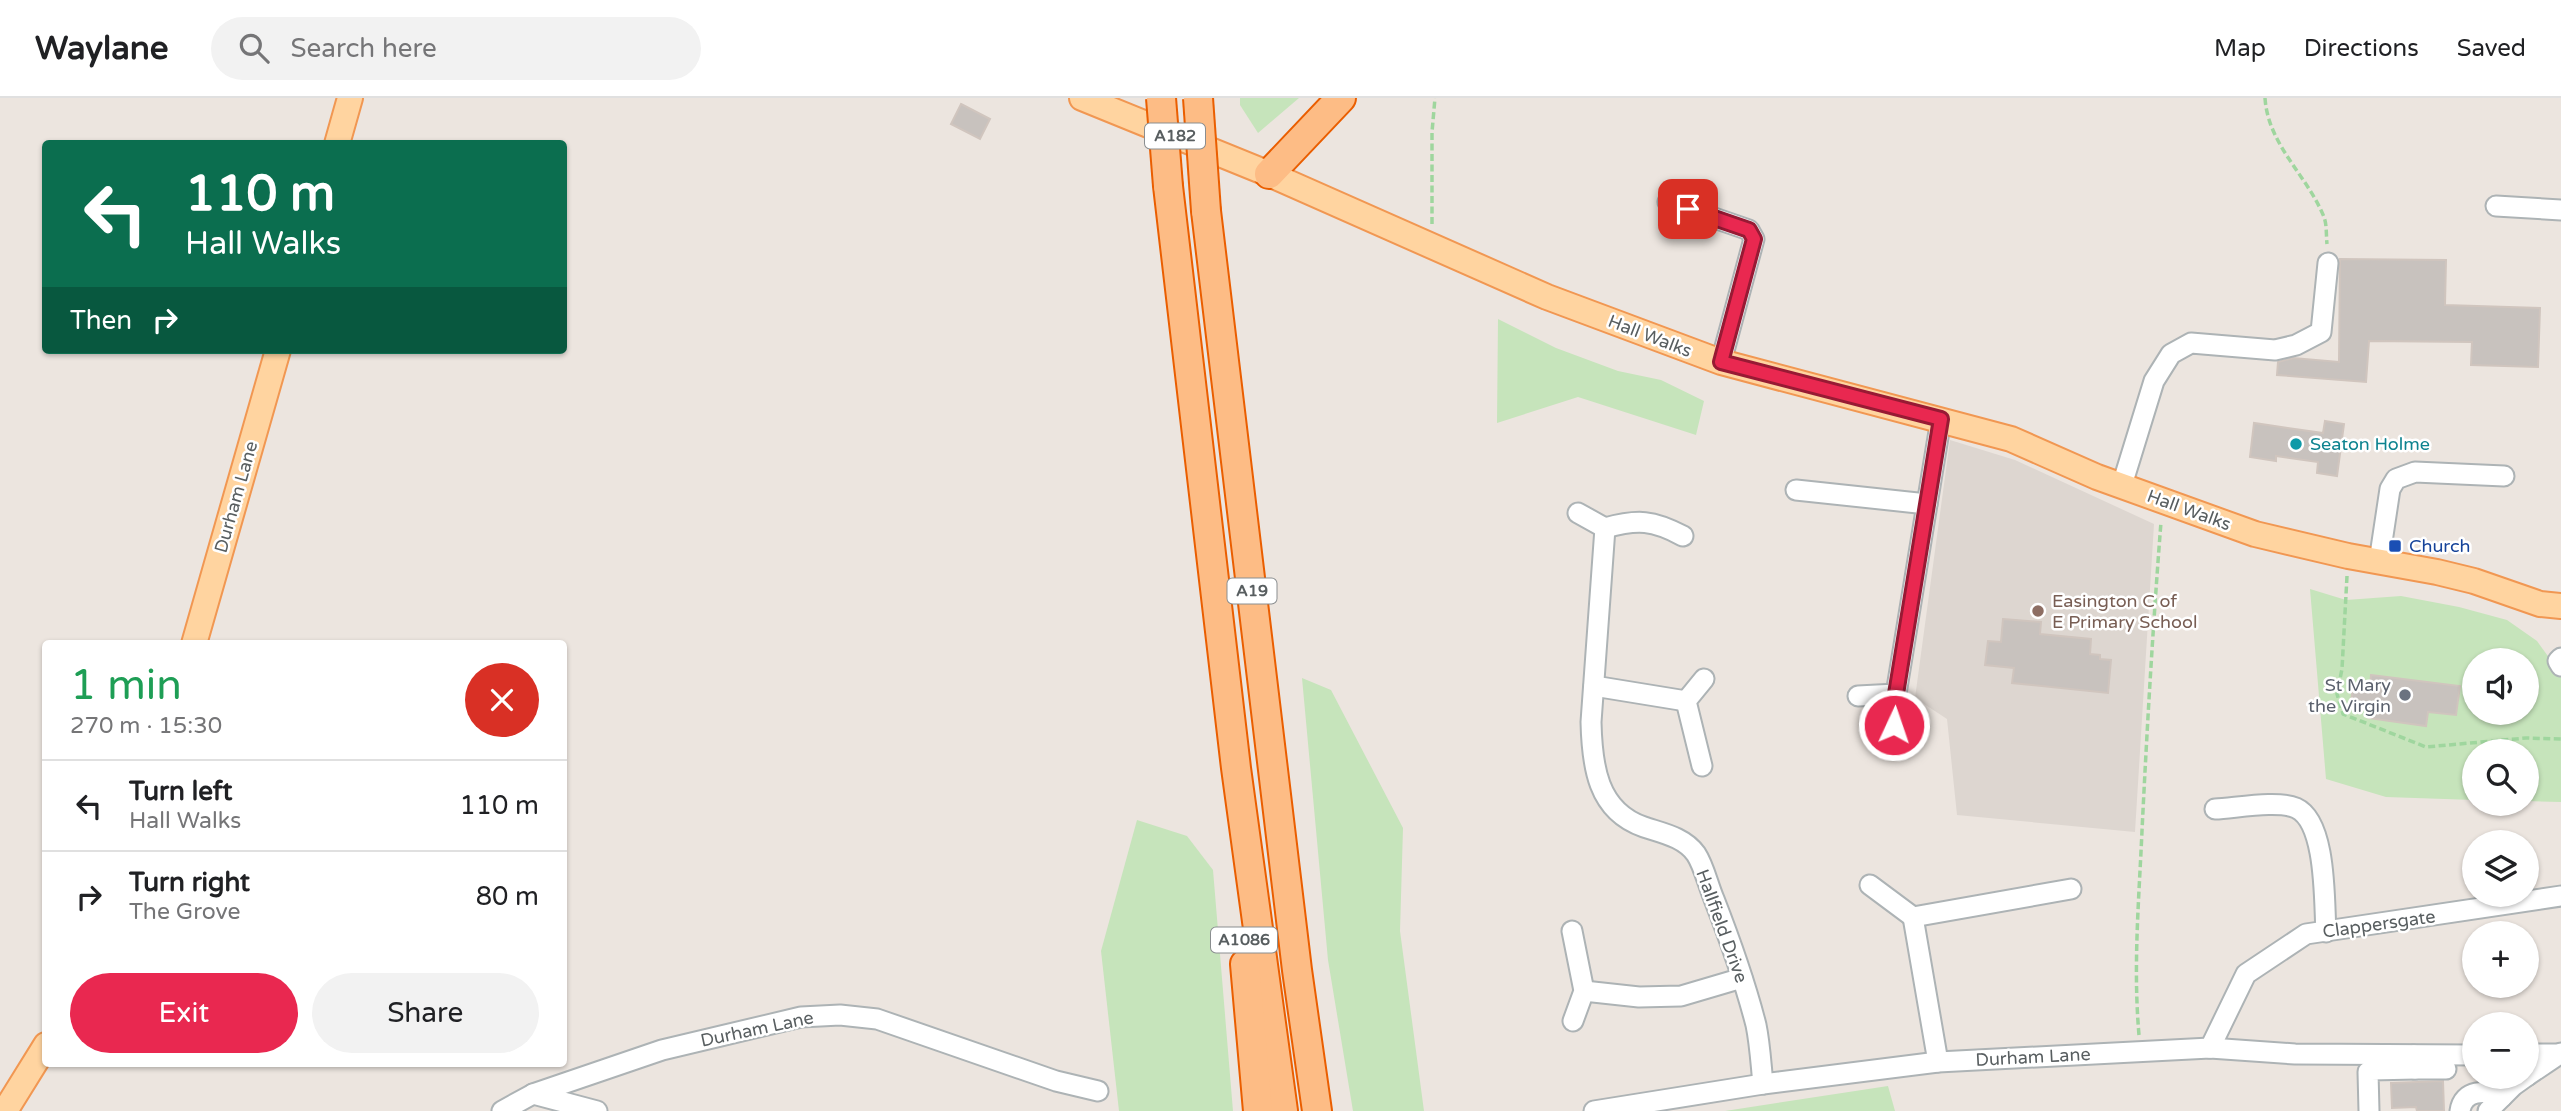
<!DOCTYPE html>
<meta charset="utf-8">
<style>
:root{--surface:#fff;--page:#f2f2f2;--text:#202124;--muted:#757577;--line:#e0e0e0;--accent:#e92850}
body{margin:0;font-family:"Varela Round",sans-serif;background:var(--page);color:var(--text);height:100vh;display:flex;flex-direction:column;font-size:26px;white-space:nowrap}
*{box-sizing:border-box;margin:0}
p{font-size:23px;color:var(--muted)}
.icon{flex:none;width:38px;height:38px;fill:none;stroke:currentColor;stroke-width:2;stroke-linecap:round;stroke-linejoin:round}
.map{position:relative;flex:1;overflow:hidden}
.sheet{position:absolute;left:42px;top:542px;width:525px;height:427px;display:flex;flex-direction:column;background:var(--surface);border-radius:7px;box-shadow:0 2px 5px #0004}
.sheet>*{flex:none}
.guide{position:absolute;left:42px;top:42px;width:525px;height:214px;border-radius:7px;box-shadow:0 2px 5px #0004;background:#0b6e4f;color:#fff;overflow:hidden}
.buttons{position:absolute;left:2462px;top:550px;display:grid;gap:14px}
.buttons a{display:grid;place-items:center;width:77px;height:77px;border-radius:50%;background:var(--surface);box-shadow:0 2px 5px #0004;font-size:35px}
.pin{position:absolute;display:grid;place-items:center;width:60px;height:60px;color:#fff;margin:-30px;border-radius:14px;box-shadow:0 4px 10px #0006}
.me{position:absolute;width:77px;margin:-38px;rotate:3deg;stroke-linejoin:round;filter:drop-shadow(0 0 5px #0008)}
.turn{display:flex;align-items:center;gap:24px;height:147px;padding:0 28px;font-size:32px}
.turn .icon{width:91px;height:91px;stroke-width:2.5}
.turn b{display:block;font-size:49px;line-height:60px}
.then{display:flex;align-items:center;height:66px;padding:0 28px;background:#0003;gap:14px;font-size:26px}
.round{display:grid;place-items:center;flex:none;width:74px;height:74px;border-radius:37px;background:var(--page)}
.overview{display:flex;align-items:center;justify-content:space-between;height:119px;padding:0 28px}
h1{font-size:42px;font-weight:600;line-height:52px;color:#1e9e55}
.button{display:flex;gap:14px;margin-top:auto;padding:14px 28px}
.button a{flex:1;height:80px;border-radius:42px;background:var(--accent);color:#fff;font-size:28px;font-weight:600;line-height:80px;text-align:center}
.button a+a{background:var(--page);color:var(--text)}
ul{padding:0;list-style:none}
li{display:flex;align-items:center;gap:21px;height:91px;padding:0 28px;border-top:2px solid var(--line)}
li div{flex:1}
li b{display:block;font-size:26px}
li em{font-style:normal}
header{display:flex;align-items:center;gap:42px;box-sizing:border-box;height:98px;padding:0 35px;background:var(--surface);border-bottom:2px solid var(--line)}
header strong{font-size:33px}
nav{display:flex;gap:38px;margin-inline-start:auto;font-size:24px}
.search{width:490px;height:63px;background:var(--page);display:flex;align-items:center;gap:18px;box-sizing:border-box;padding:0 24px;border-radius:38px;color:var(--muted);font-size:26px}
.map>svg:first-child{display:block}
.education{fill:#ddd6d0}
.green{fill:#c6e4bb;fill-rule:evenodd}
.building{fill:#c8c2be;stroke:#d0c5be;stroke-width:2}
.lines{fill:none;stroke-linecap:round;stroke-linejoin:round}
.minor-casing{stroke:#adb3b5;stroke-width:23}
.major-casing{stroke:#f19752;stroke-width:28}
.highway-casing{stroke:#ea5e00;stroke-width:32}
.path{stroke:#9fd69e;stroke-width:3.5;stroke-dasharray:7 3.5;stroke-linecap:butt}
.minor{stroke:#fff;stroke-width:19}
.major{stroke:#ffd4a0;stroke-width:24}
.highway{stroke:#fdbc85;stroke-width:28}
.highway-bridge-casing{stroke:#ea5e00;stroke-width:32;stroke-linecap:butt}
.highway-bridge{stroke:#fdbc85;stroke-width:28}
.route-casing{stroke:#971a34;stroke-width:18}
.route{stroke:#e92850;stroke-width:12}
.culture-dot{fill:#0f9aa8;stroke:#fff;stroke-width:2.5}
.transit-dot{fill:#1a4fb4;stroke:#fff;stroke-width:2.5}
.education-dot{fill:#8d6e63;stroke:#fff;stroke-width:2.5}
.worship-dot{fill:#6b7280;stroke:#fff;stroke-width:2.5}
.labels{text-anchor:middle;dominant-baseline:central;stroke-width:5;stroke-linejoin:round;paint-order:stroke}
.shield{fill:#fff;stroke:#8a8e90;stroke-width:2}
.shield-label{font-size:16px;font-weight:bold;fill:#585e60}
.street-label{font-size:18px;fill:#585e60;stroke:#fff}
.culture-label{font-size:18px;fill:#0d838f;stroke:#fff;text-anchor:start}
.transit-label{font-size:18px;fill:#164399;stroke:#fff;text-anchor:start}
.education-label{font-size:18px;fill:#785e54;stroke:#fff;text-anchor:start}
.worship-label{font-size:18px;fill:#5b616d;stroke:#fff;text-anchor:end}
</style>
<header>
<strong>Waylane</strong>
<div class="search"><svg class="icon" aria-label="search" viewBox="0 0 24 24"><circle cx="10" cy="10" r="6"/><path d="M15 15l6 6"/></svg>Search here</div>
<nav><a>Map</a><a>Directions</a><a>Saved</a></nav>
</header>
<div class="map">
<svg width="2561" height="1013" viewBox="0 0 2561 1013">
<rect width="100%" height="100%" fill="#ece5df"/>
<path class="education" d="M1950 342 2015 362 2154 426 2135 734 1957 717 1947 621 1915 600Z"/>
<g class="green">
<path d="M1240 0H1299L1258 35 1240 7Z"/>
<path d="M1498 221 1556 250 1618 273 1661 282 1704 303 1696 337 1578 299 1497 325Z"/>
<path d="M2310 491 2346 502 2401 498 2459 509 2507 522 2537 543 2561 576V704L2527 703V653H2474V702L2386 699 2326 681ZM2474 562H2527V614H2474Z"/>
<path d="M1302 580 1331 592 1403 730 1400 833 1424 1013H1353L1328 862Z"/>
<path d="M1137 722 1187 738 1213 772 1233 1013H1119L1101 853Z"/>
<path d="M1888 988 1895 1013H1725Z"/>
</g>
<g class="building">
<path d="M961 6 990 21 980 41 951 26Z"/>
<path d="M2340 161 2446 162 2445 207 2540 210 2538 269 2471 267 2472 244 2369 243 2366 284 2277 277 2278 264 2293 260 2339 264Z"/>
<path d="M2325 323 2344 326 2337 378 2317 375 2318 364 2276 358V363L2250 359 2254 325 2323 335Z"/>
<path d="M2003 521 2041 524 2040 536 2091 541 2090 556 2100 557V561L2111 562 2108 595 2012 585 2014 570 1985 567 1988 543 2001 544Z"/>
<path d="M2371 577 2460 588 2456 617 2428 614 2426 628 2368 620 2370 607 2351 604 2353 588 2370 590Z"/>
<path d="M2443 983 2444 1013H2417L2416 1009 2392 1010 2391 985Z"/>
</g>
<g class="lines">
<g class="minor-casing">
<g id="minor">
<path d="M1668 104 1749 132 1754 141 1721 264"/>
<path d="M2496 108 2561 112"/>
<path d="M2122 387 2154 283 2171 256 2191 245 2275 252 2296 247 2321 234 2328 165"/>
<path d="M1796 392 1927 406"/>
<path d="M1578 415 1605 430C1638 421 1653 422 1683 438"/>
<path d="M1605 430 1591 624C1592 667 1597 713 1644 729 1662 735 1684 739 1696 756 1704 768 1708 787 1714 801 1730 842 1745 884 1756 927 1760 946 1761 967 1763 986"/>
<path d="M2379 464 2390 391 2396 381 2415 374 2504 378"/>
<path d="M2561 560 2558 563 2561 568"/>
<path d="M1594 588 1686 603"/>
<path d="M1858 598 1896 596 1941 321"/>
<path d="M1894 627 1896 596"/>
<path d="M1702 668 1686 603 1704 581"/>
<path d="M2215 711C2236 710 2278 702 2296 710 2327 724 2324 805 2326 834"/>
<path d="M1870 787 1913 819 2071 791"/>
<path d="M1913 819 1938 964"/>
<path d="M1572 833 1584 893 1573 923"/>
<path d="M1584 893 1639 899 1681 898 1742 880"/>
<path d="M2210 950 2246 876 2306 836 2561 798"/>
<path d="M2527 956H2561"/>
<path d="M2415 971H2446"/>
<path d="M2527 978 2561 955"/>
<path d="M533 996 597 1013"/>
<path d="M502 1013 533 996 662 952 801 919 840 917 877 921 1056 983 1098 993"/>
<path d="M1594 1013 1763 986 1938 964 2210 950 2295 956 2474 957"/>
<path d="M2369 1013 2368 974 2371 972 2415 971 2414 957"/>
<path d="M2460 1013C2463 991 2486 992 2502 999"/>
<path d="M2488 1013 2513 988 2527 978"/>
</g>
</g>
<g class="major-casing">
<g id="major">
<path d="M1082 0 1269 76 1547 199 1721 264 2011 341 2097 379 2255 436 2348 458 2437 474 2474 483 2540 506 2561 508"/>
<path d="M337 46 350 0"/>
<path d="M194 546 278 252"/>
<path d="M5 1013 46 947"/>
</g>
</g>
<g class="highway-casing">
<g id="highway">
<path d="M1269 76 1341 0"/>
<path d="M1168 88 1236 670 1283 1013"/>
<path d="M1206 113 1297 872 1317 1013"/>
<path d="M1245 866 1258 1013"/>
</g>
</g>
<g class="path">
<path d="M2265 0C2268 47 2307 77 2324 119 2327 127 2326 137 2327 146"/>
<path d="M1432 126V34L1435 0"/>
<path d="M2347 478 2342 571 2337 596 2343 616 2426 649 2526 640 2561 641"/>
<path d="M2139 937C2133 869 2139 801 2142 733 2147 630 2153 527 2161 424"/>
</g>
<use href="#minor" class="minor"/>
<use href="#major" class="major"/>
<use href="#highway" class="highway"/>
<g class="highway-bridge-casing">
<g id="highway-bridge">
<path d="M1161 0 1168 88"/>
<path d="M1198 0 1206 113"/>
</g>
</g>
<use href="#highway-bridge" class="highway-bridge"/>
</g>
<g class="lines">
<g class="route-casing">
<path id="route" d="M1688 111 1749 132 1754 141 1721 264 1941 321 1896 596 1894 627"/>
</g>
<use href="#route" class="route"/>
</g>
<circle class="culture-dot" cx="2296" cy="346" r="7"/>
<rect class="transit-dot" x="2388" y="441" width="14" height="14" rx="3.5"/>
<circle class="education-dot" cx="2038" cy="513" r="7"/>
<circle class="worship-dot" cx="2405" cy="597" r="7"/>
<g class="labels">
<g class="shield">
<rect x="1145" y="25.5" width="60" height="25" rx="5"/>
<rect x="1227.5" y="480.5" width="49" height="25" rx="5"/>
<rect x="1211" y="829.5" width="66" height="25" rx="5"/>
</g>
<g class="shield-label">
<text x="1175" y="38">A182</text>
<text x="1252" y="493">A19</text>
<text x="1244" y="842">A1086</text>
</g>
<g class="street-label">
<text transform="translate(1650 238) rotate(21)">Hall Walks</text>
<text transform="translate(236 399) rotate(-74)">Durham Lane</text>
<text transform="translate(2189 412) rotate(20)">Hall Walks</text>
<text transform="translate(2379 826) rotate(-8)">Clappersgate</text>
<text transform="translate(1722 828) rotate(70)">Hallfield Drive</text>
<text transform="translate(757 931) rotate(-12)">Durham Lane</text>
<text transform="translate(2033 959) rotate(-3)">Durham Lane</text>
</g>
<g class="culture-label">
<text x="2310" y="346">Seaton Holme</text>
</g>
<g class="transit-label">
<text x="2409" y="448">Church</text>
</g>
<g class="education-label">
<text x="2052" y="503">Easington C of<tspan x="2052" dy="21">E Primary School</tspan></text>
</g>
<g class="worship-label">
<text x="2391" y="587">St Mary<tspan x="2391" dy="21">the Virgin</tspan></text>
</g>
</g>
</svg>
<div class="buttons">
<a><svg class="icon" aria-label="sound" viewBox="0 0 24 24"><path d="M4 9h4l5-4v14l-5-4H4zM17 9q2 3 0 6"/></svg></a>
<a><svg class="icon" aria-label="search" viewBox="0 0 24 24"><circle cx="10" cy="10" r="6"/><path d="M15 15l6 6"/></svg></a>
<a><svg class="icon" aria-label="layers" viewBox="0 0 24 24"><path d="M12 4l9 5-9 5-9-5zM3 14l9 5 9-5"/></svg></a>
<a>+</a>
<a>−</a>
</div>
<div class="pin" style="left:1688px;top:111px;background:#d93025"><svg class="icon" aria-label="arrive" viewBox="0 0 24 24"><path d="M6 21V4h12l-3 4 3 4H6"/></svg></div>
<svg class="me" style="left:1894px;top:627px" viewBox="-20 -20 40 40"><circle r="17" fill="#e92850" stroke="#fff" stroke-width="3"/><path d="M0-11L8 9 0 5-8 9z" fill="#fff"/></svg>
<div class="guide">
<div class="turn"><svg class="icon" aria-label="left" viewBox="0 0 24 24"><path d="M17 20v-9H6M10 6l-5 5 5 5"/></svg><div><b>110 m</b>Hall Walks</div></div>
<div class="then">Then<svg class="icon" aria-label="right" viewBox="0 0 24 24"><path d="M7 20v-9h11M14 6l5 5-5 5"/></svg></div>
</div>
<section class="sheet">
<div class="overview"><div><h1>1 min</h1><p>270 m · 15:30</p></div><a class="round" style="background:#d93025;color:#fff"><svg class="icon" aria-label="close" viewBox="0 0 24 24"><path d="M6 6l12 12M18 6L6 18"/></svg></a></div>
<ul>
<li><svg class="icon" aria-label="left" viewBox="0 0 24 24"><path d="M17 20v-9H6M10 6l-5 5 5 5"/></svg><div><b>Turn left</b><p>Hall Walks</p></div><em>110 m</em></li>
<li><svg class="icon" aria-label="right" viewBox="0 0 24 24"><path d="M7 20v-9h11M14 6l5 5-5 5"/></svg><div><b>Turn right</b><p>The Grove</p></div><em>80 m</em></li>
</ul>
<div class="button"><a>Exit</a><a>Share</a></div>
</section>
</div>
